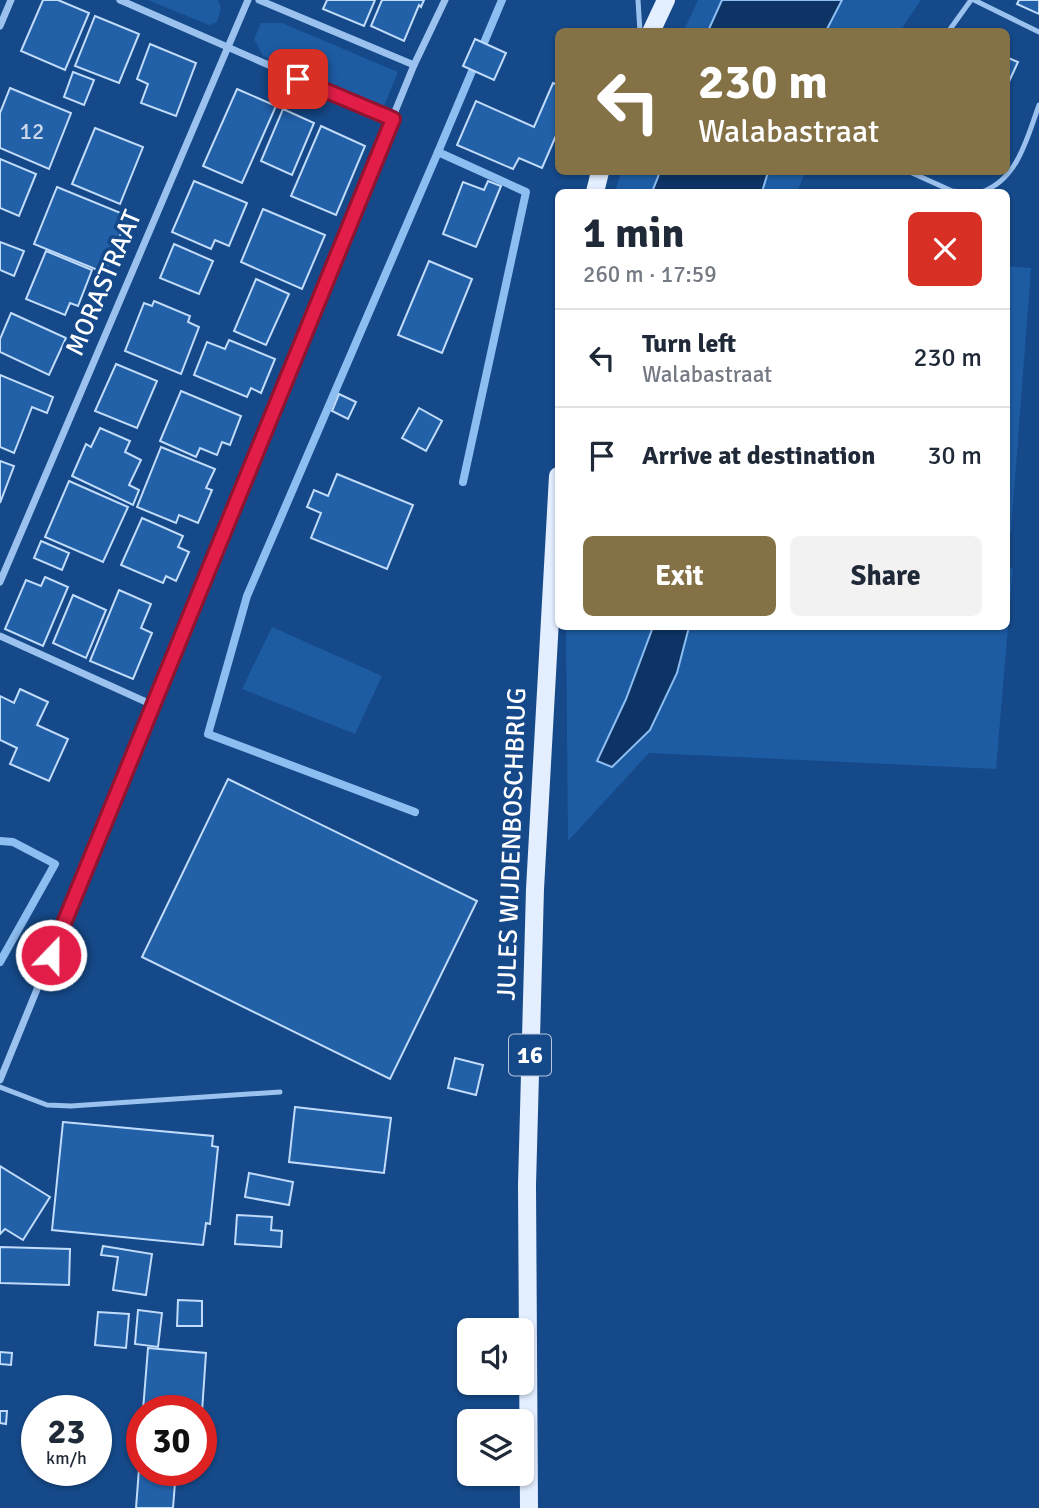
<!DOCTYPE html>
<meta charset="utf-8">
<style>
:root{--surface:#fff;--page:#f2f2f3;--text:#1f2937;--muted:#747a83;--line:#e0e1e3;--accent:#847246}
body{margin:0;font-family:Signika,sans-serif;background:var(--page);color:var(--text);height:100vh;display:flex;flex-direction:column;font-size:26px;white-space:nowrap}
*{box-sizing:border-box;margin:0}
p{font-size:23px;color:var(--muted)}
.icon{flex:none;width:38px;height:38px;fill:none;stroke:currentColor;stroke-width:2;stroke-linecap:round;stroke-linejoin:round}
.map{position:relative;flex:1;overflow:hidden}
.details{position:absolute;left:555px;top:189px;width:455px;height:441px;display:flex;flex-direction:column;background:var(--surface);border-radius:10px;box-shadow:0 2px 5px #0004}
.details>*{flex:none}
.hud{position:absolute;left:555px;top:28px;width:455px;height:147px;border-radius:10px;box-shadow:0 2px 5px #0004;background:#847246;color:#fff;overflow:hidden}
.controls{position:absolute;left:457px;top:1318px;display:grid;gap:14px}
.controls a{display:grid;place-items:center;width:77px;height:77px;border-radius:10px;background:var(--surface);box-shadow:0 2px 5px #0004;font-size:35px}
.speed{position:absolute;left:21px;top:1395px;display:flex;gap:14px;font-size:35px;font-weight:700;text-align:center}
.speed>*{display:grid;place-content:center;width:91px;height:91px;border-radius:50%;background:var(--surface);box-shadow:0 2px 5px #0004;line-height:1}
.speed small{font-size:18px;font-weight:400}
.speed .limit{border:10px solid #d22;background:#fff;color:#111}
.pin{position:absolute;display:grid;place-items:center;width:60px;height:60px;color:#fff;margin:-30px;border-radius:14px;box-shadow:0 4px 10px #0006}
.me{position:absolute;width:77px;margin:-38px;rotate:22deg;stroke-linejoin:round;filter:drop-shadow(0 0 5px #0008)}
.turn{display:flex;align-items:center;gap:24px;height:147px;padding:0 28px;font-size:32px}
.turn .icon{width:91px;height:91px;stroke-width:2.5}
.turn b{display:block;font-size:49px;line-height:60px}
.round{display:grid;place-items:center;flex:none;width:74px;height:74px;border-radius:10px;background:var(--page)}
.headline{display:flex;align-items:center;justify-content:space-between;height:119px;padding:0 28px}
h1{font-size:42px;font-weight:800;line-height:52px}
.button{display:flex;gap:14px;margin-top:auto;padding:14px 28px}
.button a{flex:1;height:80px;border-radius:10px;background:var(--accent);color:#fff;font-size:28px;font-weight:800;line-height:80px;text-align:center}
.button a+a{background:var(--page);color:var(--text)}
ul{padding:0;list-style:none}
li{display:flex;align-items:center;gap:21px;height:98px;padding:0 28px;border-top:2px solid var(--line)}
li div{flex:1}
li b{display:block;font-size:26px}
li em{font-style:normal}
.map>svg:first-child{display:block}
.green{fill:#1d5ba3}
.water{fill:#0d3465;stroke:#8dbef2;stroke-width:2}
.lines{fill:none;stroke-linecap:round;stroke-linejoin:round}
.stream{stroke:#8dbef2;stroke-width:8}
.building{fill:#2260a8;stroke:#c1dcfb;stroke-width:2}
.service{stroke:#9bc2ef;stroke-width:5}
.minor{stroke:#9bc2ef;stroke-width:7}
.primary{stroke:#e3eeff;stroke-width:18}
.route-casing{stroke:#92132f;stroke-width:18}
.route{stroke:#e11d48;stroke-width:12}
.labels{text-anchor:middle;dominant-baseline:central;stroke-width:7;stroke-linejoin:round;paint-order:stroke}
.number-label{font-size:23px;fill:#c8d7e9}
.shield{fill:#154989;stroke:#b9c8dc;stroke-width:2}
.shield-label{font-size:24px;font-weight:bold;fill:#fff}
.street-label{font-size:26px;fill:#fff;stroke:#154989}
</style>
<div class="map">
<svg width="1039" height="1508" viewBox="0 0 1039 1508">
<rect width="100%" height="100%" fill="#154989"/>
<g class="green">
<path d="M148 0H218L221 8 217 22 209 25Z"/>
<path d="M698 0H921L900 31 683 32Z"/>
<path d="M261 23H282L398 72 384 106 263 56 254 39Z"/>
<path d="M621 172H805L797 192H615Z"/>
<path d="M1006 266 1031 268 1011 532H1006Z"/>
<path d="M1006 568H1013L996 769 649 753 568 841 566 627 1006 626Z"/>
<path d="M272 627 382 676 355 734 242 689Z"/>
</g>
<g class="water">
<path d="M722 0H842L826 31H708Z"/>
<path d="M660 172H768L762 192H652Z"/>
<path d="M653 627H689L677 673 650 730 612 767 597 761 626 699Z"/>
</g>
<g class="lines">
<g class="stream">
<path d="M438 152 502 0"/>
<path d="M415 812 208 734 247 596 438 152 526 192 463 482"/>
<path d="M0 841 13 842 55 864 0 962"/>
</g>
</g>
<g class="building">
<path d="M43 0H58L89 13 65 70 21 51Z"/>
<path d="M327 0H375L364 26 323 9Z"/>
<path d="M382 0H424L421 7 419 5 404 41 371 26Z"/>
<path d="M1019 0H1039V14L1017 4Z"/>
<path d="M95 16 139 34 119 83 75 66Z"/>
<path d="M475 39 506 53 494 80 463 66Z"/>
<path d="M150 44 196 63 176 116 141 103 148 84 137 79Z"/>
<path d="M1006 57 1018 62 1006 88Z"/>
<path d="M73 72 94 80 84 105 64 97Z"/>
<path d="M553 83 558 85V131L542 168 519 158 513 169 457 145 476 101 534 127Z"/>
<path d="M10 88 71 113 49 169 0 148V113Z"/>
<path d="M237 89 276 106 242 183 203 166Z"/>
<path d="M283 109 314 123 292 175 261 161Z"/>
<path d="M321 126 365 146 336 215 291 196Z"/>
<path d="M95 128 143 147 120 204 72 184Z"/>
<path d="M0 159 36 174 19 216 0 208Z"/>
<path d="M194 181 247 203 229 246 215 240 211 249 172 232Z"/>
<path d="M488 181 501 186 476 247 443 234 463 182 484 190Z"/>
<path d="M57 187 128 216 105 273 34 244Z"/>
<path d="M263 209 325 235 302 289 241 262Z"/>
<path d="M0 242 24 251 14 276 0 270Z"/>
<path d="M174 244 213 261 199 294 160 278Z"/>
<path d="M46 251 92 270 78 306 70 303 65 315 26 299Z"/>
<path d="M429 261 472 279 442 353 398 335Z"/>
<path d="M256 279 289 294 266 345 234 331Z"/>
<path d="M154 301 190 316 188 322 199 327 181 374 125 351 144 303 152 306Z"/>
<path d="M11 313 66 338 49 375 0 352V339Z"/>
<path d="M229 340 275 359 261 393 251 388 247 397 194 375 207 342 225 349Z"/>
<path d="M116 364 157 381 137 428 95 411Z"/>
<path d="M0 375 53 397 47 413 32 407 14 453 0 447Z"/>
<path d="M181 391 241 416 230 445 222 442 217 455 200 448 196 457 160 441Z"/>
<path d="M339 394 356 402 348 419 332 411Z"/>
<path d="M419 408 442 421 426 451 402 438Z"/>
<path d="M100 428 130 441 125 452 141 460 129 485 139 490 133 505 72 476 86 444 91 447Z"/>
<path d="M161 447 215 469 206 488 212 490 198 523 179 515 176 523 137 507Z"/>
<path d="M0 461 14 466 0 503Z"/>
<path d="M337 474 413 505 387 569 311 538 321 513 307 507 314 490 328 496Z"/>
<path d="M69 481 128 507 103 562 45 537Z"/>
<path d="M142 518 183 536 178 547 189 552 176 581 166 576 163 583 121 565Z"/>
<path d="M41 541 69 553 62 570 34 558Z"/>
<path d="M45 577 68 587 43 646 5 629 26 580 41 586Z"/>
<path d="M119 590 151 604 141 628 152 633 133 679 90 661Z"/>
<path d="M73 595 106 610 86 658 53 643Z"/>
<path d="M20 689 48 702 37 725 68 739 49 781 10 764 17 748 0 740V696L14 703Z"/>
<path d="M228 779 477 901 390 1079 142 957Z"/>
<path d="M455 1058 483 1065 476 1095 448 1088Z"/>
<path d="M295 1107 391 1118 384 1173 289 1162Z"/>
<path d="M63 1122 213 1136 212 1146 218 1147 210 1224 206 1223 203 1245 52 1230Z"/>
<path d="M0 1166 50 1197 23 1240 5 1229 0 1234Z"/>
<path d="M249 1173 293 1182 289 1205 245 1197Z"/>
<path d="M237 1215 272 1217 271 1230 282 1231 281 1247 235 1244Z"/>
<path d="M103 1246 152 1254 146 1295 113 1290 118 1257 101 1255Z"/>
<path d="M0 1247 70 1249 69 1285 0 1283Z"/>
<path d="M178 1300 202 1301V1326H177Z"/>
<path d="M138 1310 162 1313 158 1347 135 1344Z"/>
<path d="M98 1312 129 1314 126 1348 95 1345Z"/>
<path d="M148 1348 206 1353 202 1412 143 1410Z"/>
<path d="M0 1352 12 1353 11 1365 0 1364Z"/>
<path d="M0 1411H7L6 1424 0 1423Z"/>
<path d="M142 1430V1470H176L173 1508H136Z"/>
</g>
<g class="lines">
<g class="service">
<path d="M638 0 640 32"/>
<path d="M974 0 1039 32"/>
<path d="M948 32 971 0"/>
<path d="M910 172 952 191 963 192"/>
<path d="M982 192C1018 179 1027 138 1039 105"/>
<path d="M0 1087 47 1105 71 1106 280 1092"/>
</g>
<g class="minor">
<path d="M120 0 392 119"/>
<path d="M259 0 414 65"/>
<path d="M0 26 11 0"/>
<path d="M0 582 248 0"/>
<path d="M0 636 155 706"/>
<path d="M0 1080 414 65 445 0"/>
</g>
<g class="primary">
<path d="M651 32 666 0"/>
<path d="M595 192 600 172"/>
<path d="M529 1508 527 1185 535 889 558 476"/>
</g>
</g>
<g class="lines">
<g class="route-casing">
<path id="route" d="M51 955 393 119 298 79"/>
</g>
<use href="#route" class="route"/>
</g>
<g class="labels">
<g class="number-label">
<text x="32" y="131">12</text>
</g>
<rect class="shield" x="509" y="1034.5" width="42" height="41" rx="5"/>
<g class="shield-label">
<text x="530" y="1055">16</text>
</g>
<g class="street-label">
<text transform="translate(104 283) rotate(-67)">MORASTRAAT</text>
<text transform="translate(512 844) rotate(-88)">JULES WIJDENBOSCHBRUG</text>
</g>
</g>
</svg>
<div class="controls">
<a><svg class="icon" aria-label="sound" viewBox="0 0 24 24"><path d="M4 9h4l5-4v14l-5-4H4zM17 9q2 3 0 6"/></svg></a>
<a><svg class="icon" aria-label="layers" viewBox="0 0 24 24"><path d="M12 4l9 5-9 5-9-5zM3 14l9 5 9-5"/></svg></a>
</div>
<div class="speed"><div>23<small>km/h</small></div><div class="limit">30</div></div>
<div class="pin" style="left:298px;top:79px;background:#d93025"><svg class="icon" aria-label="arrive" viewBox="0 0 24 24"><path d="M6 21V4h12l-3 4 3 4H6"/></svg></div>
<svg class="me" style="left:51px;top:955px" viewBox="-20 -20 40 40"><circle r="17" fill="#e11d48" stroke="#fff" stroke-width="3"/><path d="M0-11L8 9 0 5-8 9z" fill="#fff"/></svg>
<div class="hud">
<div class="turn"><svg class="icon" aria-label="left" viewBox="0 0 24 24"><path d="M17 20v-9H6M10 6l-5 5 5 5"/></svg><div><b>230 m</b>Walabastraat</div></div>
</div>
<section class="details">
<div class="headline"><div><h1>1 min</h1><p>260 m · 17:59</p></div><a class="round" style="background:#d93025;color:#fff"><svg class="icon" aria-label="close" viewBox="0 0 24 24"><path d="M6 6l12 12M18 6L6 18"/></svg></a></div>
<ul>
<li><svg class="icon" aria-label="left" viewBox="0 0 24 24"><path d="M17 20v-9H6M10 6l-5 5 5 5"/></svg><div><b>Turn left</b><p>Walabastraat</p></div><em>230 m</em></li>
<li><svg class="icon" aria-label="arrive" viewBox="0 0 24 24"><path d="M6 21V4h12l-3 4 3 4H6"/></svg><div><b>Arrive at destination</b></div><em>30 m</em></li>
</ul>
<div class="button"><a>Exit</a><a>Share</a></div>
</section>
</div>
